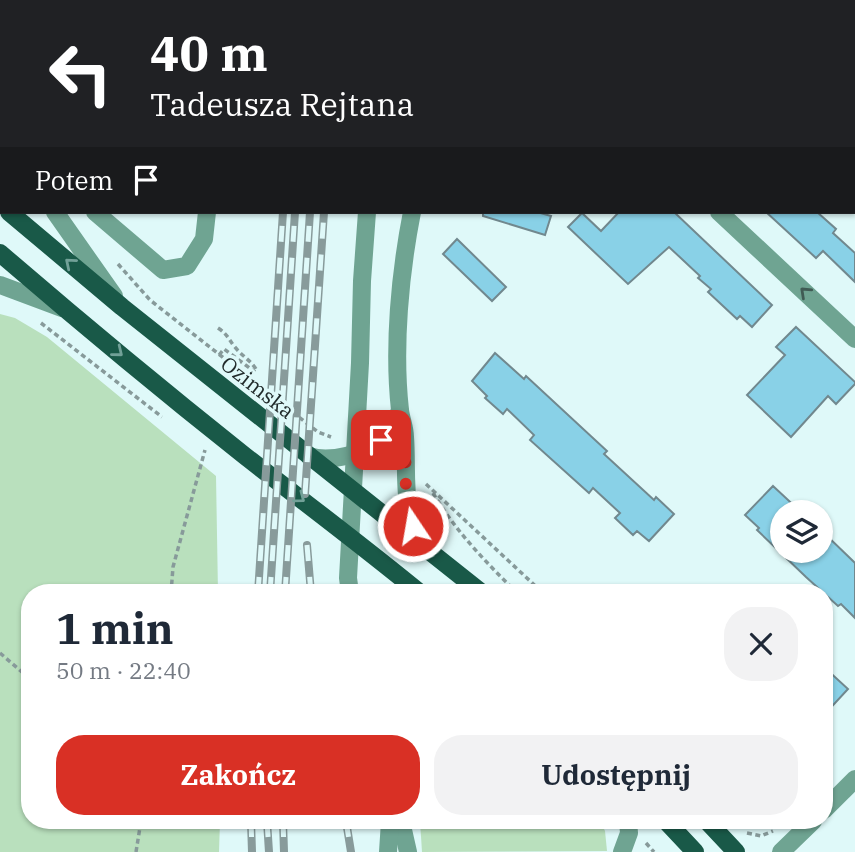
<!DOCTYPE html>
<html lang="pl">
<meta charset="utf-8">
<style>
:root{--surface:#fff;--page:#f2f2f3;--text:#1f2937;--muted:#747a83;--accent:#d93025}
body{margin:0;font-family:"IBM Plex Serif",serif;background:var(--page);color:var(--text);height:100vh;display:flex;flex-direction:column;font-size:26px;white-space:nowrap}
*{box-sizing:border-box;margin:0}
p{font-size:23px;color:var(--muted)}
.icon{flex:none;width:38px;height:38px;fill:none;stroke:currentColor;stroke-width:2;stroke-linecap:round;stroke-linejoin:round}
.map{position:relative;flex:1;overflow:hidden}
.drawer{position:absolute;left:21px;top:584px;width:812px;height:245px;display:flex;flex-direction:column;background:var(--surface);border-radius:28px;box-shadow:0 2px 5px #0004}
.drawer>*{flex:none}
.guide{position:absolute;left:0px;top:0px;width:856px;height:214px;box-shadow:0 2px 5px #0004;background:#202124;color:#fff;overflow:hidden}
.tools{position:absolute;left:770px;top:500px;display:grid;gap:14px}
.tools a{display:grid;place-items:center;width:63px;height:63px;border-radius:50%;background:var(--surface);box-shadow:0 2px 5px #0004;font-size:35px}
.pin{position:absolute;display:grid;place-items:center;width:60px;height:60px;color:#fff;margin:-30px;border-radius:14px;box-shadow:0 4px 10px #0006}
.me{position:absolute;width:77px;margin:-38px;rotate:348deg;stroke-linejoin:round;filter:drop-shadow(0 0 5px #0008)}
.turn{display:flex;align-items:center;gap:24px;height:147px;padding:0 35px;font-size:32px}
.turn .icon{width:91px;height:91px;stroke-width:2.5}
.turn b{display:block;font-size:49px;line-height:60px}
.then{display:flex;align-items:center;height:66px;padding:0 35px;background:#0003;gap:14px;font-size:26px}
.round{display:grid;place-items:center;flex:none;width:74px;height:74px;border-radius:28px;background:var(--page)}
.headline{display:flex;align-items:center;justify-content:space-between;height:119px;padding:0 35px}
h1{font-size:42px;font-weight:800;line-height:52px}
.action{display:flex;gap:14px;margin-top:auto;padding:14px 35px}
.action a{flex:1;height:80px;border-radius:28px;background:var(--accent);color:#fff;font-size:28px;font-weight:800;line-height:80px;text-align:center}
.action a+a{background:var(--page);color:var(--text)}
.map>svg:first-child{display:block}
.green{fill:#b9e0bd}
.building{fill:#89d1e7;stroke:#71888e;stroke-width:2}
.lines{fill:none;stroke-linecap:round;stroke-linejoin:round}
.path{stroke:#879a9a;stroke-width:3.5;stroke-dasharray:5 3.5;stroke-linecap:butt}
.minor{stroke:#6fa492;stroke-width:18}
.major{stroke:#195948;stroke-width:18}
.rail-casing{stroke:#889b9b;stroke-width:8}
.rail{stroke:#dff9f9;stroke-width:5;stroke-dasharray:16;stroke-linecap:butt}
.oneway{stroke:#72a198}
.oneway2{stroke:#405b54}
.route{stroke:#d93025;stroke-width:12;stroke-dasharray:0 21.6}
.labels{text-anchor:middle;dominant-baseline:central;stroke-width:7;stroke-linejoin:round;paint-order:stroke}
.street-label{font-size:21px;fill:#212b2b;stroke:#dff9f9}
</style>
<div class="map">
<svg width="855" height="852" viewBox="0 0 855 852">
<rect width="100%" height="100%" fill="#dff9f9"/>
<g class="green">
<path d="M0 314 15 318 47 337 216 476 218 593H30V821H220L219 852H0Z"/>
<path d="M420 821H600L605 831 607 851 422 852Z"/>
</g>
<g class="building">
<path d="M483 212H537L551 216 545 235 483 216Z"/>
<path d="M619 212H674L772 305 752 327 740 316 737 319 708 292 711 289 698 278 700 276 669 247 628 284 568 227 582 213 601 231Z"/>
<path d="M766 212H817L836 229 833 233 855 253V282L823 251 816 258Z"/>
<path d="M457 239 506 287 492 301 443 254Z"/>
<path d="M796 327 855 382V384L836 404 828 396 791 437 747 395 785 355 776 347Z"/>
<path d="M495 353 524 379 526 376 607 451 604 454 654 500 656 497 674 514 649 541 637 531 633 535 615 518 620 513 593 488 589 493 530 440 534 435 507 409 503 414 485 398 487 396 472 381Z"/>
<path d="M773 486 802 513H782V551H821V530L855 563V618L841 604 838 606 806 577 757 530 759 528 745 515Z"/>
<path d="M824 667 848 689 824 715Z"/>
</g>
<g class="lines">
<g class="path">
<path d="M118 264 150 300 318 432 331 437"/>
<path d="M41 323 162 417"/>
<path d="M218 328C227 334 228 338 234 346 241 355 250 360 256 369L255 372"/>
<path d="M219 355 224 349 255 372"/>
<path d="M426 484 543 593"/>
<path d="M433 493C456 532 486 562 517 593"/>
<path d="M171 593 173 567 205 450"/>
<path d="M0 653 30 679"/>
<path d="M747 833 761 836 773 831"/>
<path d="M646 843 654 852"/>
<path d="M136 852 141 821"/>
</g>
<g class="minor">
<path d="M485 0 488 2"/>
<path d="M665 0 667 2"/>
<path d="M98 2V0"/>
<path d="M229 2V1"/>
<path d="M430 2 432 0"/>
<path d="M0 122 2 121"/>
<path d="M0 174 2 172"/>
<path d="M854 176 855 177"/>
<path d="M55 212 114 296"/>
<path d="M95 212 163 270 187 266 204 239 207 212"/>
<path d="M412 212C400 273 393 347 400 410 401 419 405 428 405 437 408 475 400 513 425 546"/>
<path d="M719 212 855 339"/>
<path d="M0 285 62 308"/>
<path d="M309 456C329 463 366 454 382 439 390 431 395 421 400 411"/>
<path d="M350 593 348 578 360 363 362 281 367 212"/>
<path d="M824 810 855 779"/>
<path d="M401 821 408 852"/>
<path d="M388 852 390 821"/>
<path d="M622 852 629 833 628 821"/>
<path d="M781 852 813 821"/>
</g>
<g class="major">
<path d="M9 212 122 307 482 593"/>
<path d="M0 253C80 322 162 390 245 456 304 502 363 546 420 593"/>
<path d="M666 821 695 852"/>
<path d="M707 821 736 852"/>
</g>
<g class="rail-casing">
<g id="rail">
<path d="M297 2V0"/>
<path d="M310 2V0"/>
<path d="M324 2V0"/>
<path d="M342 2V0"/>
<path d="M305 494 324 212"/>
<path d="M307 545 311 593"/>
<path d="M258 593 283 212"/>
<path d="M270 593 295 212"/>
<path d="M285 593 310 212"/>
<path d="M251 821 252 852"/>
<path d="M267 821 269 852"/>
<path d="M283 821 284 852"/>
<path d="M346 821 351 852"/>
</g>
</g>
<use href="#rail" class="rail"/>
</g>
<defs><path id="oneway-chevron" d="M-2-3.5L2.5 0L-2 3.5" fill="none" stroke-width="1.6" stroke-linecap="round" stroke-linejoin="round" transform="scale(1.75)"/></defs>
<g class="oneway">
<use href="#oneway-chevron" transform="translate(70 263) rotate(-140)"/>
<use href="#oneway-chevron" transform="translate(118 352) rotate(39)"/>
<use href="#oneway-chevron" transform="translate(300 498) rotate(37)"/>
</g>
<use class="oneway2" href="#oneway-chevron" transform="translate(805 292) rotate(-137)"/>
<g class="lines">
<path class="route" d="M381 440 400 411 405 434 406 499 413 526"/>
</g>
<g class="labels">
<g class="street-label">
<text transform="translate(258 387) rotate(38)">Ozimska</text>
</g>
</g>
</svg>
<div class="tools">
<a><svg class="icon" aria-label="layers" viewBox="0 0 24 24"><path d="M12 4l9 5-9 5-9-5zM3 14l9 5 9-5"/></svg></a>
</div>
<div class="pin" style="left:381px;top:440px;background:#d93025"><svg class="icon" aria-label="arrive" viewBox="0 0 24 24"><path d="M6 21V4h12l-3 4 3 4H6"/></svg></div>
<svg class="me" style="left:413px;top:526px" viewBox="-20 -20 40 40"><circle r="17" fill="#d93025" stroke="#fff" stroke-width="3"/><path d="M0-11L8 9 0 5-8 9z" fill="#fff"/></svg>
<div class="guide">
<div class="turn"><svg class="icon" aria-label="left" viewBox="0 0 24 24"><path d="M17 20v-9H6M10 6l-5 5 5 5"/></svg><div><b>40 m</b>Tadeusza Rejtana</div></div>
<div class="then">Potem<svg class="icon" aria-label="arrive" viewBox="0 0 24 24"><path d="M6 21V4h12l-3 4 3 4H6"/></svg></div>
</div>
<section class="drawer">
<div class="headline"><div><h1>1 min</h1><p>50 m · 22:40</p></div><a class="round"><svg class="icon" aria-label="close" viewBox="0 0 24 24"><path d="M6 6l12 12M18 6L6 18"/></svg></a></div>
<div class="action"><a>Zakończ</a><a>Udostępnij</a></div>
</section>
</div>
